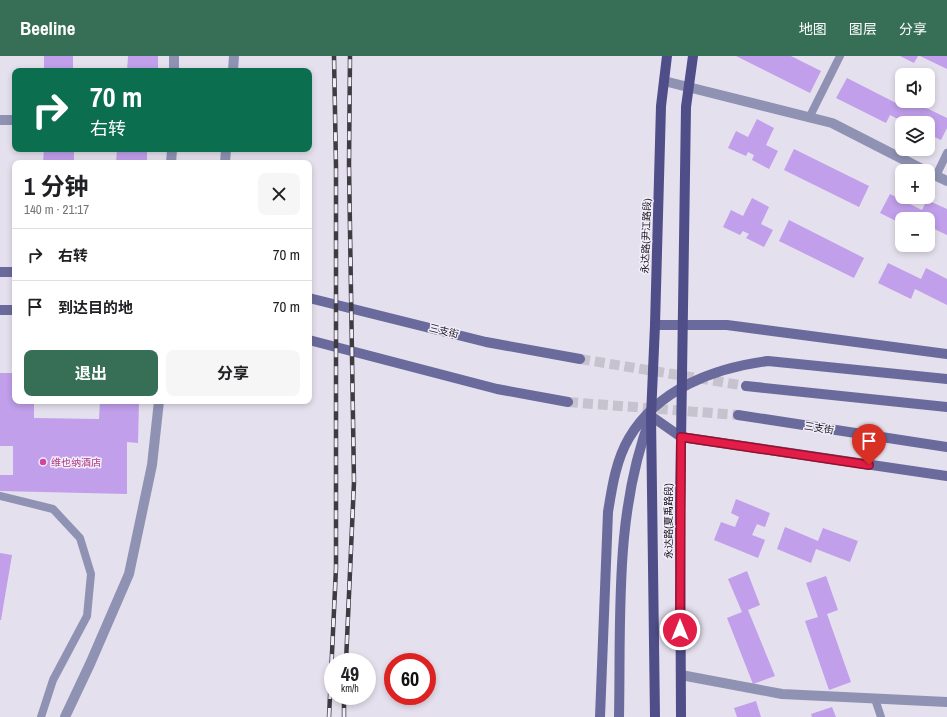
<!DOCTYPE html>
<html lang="zh">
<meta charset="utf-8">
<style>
:root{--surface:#fff;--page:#f6f6f6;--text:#202124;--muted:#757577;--line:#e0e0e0;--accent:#366e56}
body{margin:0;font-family:"Archivo Narrow","Noto Sans SC",sans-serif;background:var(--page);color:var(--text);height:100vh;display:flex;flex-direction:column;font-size:15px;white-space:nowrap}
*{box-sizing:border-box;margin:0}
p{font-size:13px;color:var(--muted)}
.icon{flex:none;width:22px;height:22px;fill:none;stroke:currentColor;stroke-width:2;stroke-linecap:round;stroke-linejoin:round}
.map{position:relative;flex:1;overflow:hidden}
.details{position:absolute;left:12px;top:104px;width:300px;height:244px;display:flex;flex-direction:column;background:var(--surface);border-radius:8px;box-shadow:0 2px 6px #0003}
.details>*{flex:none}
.guide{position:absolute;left:12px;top:12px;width:300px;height:84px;border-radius:8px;box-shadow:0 2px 6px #0003;background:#0b6e4f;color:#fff;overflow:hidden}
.tools{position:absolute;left:895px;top:12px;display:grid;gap:8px}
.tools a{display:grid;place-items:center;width:40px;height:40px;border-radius:8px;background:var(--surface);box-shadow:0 2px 6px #0003;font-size:20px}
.speed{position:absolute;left:324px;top:597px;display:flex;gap:8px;font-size:20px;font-weight:700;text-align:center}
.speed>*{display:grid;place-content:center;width:52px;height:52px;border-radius:50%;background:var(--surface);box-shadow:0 2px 6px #0003;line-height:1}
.speed small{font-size:10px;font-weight:400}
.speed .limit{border:6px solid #d22;background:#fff;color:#111}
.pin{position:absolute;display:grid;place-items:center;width:34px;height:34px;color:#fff;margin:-41px -17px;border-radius:50% 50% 50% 0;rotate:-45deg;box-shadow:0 0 4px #0007}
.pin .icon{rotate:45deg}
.me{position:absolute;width:44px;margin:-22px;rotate:0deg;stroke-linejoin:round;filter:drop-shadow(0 0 3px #0008)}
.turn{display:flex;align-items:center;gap:14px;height:84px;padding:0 12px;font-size:18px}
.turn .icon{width:52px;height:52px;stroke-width:2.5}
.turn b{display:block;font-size:28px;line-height:34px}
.round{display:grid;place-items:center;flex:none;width:42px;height:42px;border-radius:8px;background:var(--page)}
.head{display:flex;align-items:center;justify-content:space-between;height:68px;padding:0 12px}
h1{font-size:24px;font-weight:700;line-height:30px}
.action{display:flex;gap:8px;margin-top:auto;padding:8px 12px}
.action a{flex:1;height:46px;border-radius:8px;background:var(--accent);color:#fff;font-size:16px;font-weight:700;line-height:46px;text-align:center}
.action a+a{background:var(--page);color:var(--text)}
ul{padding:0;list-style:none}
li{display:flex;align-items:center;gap:12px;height:52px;padding:0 12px;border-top:1px solid var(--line)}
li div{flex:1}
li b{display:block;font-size:15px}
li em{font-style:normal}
header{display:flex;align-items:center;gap:24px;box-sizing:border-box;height:56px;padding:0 20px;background:var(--accent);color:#fff}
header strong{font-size:19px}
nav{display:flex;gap:22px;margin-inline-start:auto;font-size:14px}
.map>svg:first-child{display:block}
.building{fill:#c19feb}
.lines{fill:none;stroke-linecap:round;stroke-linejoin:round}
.secondary-tunnel{stroke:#c6c2ce;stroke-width:10;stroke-dasharray:10 5;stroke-linecap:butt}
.lane{stroke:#9092b4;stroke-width:8}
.street{stroke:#9092b4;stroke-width:10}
.secondary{stroke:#6a6b9c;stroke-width:10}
.primary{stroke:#4f4e89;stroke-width:10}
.rail-casing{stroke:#3e3b41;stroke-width:4.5}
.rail{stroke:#f2edfb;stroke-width:3;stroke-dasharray:9;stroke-linecap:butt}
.route-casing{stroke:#92132f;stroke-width:10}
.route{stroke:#e11d48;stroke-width:7}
.hotel-dot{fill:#d1479c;stroke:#f2edfb;stroke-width:1.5}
.labels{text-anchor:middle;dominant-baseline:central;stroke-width:3;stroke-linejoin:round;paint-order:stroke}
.street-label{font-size:10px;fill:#19171b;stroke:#f2edfb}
.hotel-label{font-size:10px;fill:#b23c85;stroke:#f2edfb;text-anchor:start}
</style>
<header>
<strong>Beeline</strong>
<nav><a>地图</a><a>图层</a><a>分享</a></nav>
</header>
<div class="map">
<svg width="947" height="661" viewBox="0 0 947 661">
<rect width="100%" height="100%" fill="#e5e0ed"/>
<g class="building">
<rect x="44" y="0" width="29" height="15"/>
<path d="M128 0H158V15H127Z"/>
<path d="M736 0H791L821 15 810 37Z"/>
<path d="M900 0H918L914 7Z"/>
<path d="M920 0H947V13Z"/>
<path d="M847 22 896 47 900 39 902 40V45H912L947 62V72L941 84 928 78V67H906L890 59 886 67 836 42Z"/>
<path d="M757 63 774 72 766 89 778 95 769 113 752 104 754 99 748 96 746 100 728 92 736 75 748 81Z"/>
<path d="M44 93H74V107H43Z"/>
<path d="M117 93H147V107H116Z"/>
<path d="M794 93 869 130 859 151 784 114Z"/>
<path d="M890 138 922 154 927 144 947 153V179L928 170V163H902V168L880 157Z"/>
<path d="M752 142 769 151 761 168 773 174 764 191 746 182 749 178 743 175 740 179 723 171 731 154 743 160Z"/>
<path d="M789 164 864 202 854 222 779 185Z"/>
<path d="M888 207 921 223 926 212 947 223V249L915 233 911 243 878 227Z"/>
<path d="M0 317H15V345L34 346V362L99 363 100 345H139L138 387 127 386V438L0 435V419H13V390H0Z"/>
<path d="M736 443 770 457 765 471 757 468 752 479 765 484 758 502 714 484 721 466 735 471 739 461 731 457Z"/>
<path d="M785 471 818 485 823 472 858 485 850 506 816 493 811 507 777 493Z"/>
<path d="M0 497 12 499 1 564H0Z"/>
<path d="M747 515 760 549 748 554 775 620 753 628 727 562 742 556 728 523Z"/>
<path d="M826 520 838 554 827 558 851 626 829 634 805 565 818 561 806 527Z"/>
<path d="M756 645 761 661H737L734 652Z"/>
<path d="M832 651 836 661H812L811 658Z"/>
</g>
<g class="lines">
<g class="secondary-tunnel">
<path d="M580 303 746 330"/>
<path d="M568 346 738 359"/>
</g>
<g class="lane">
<path d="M809 62 840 0"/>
<path d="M936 120 947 97"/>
<path d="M0 440 53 453 80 482 91 518 87 560 53 624 41 661"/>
<path d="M875 643 881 661"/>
</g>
<g class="street">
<path d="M174 15V0"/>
<path d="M233 15 234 0"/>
<path d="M664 25 832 67 926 115"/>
<path d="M0 64H15"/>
<path d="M171 107 172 94"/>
<path d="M225 107 226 93"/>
<path d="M928 116 947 125"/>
<path d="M681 619 782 638 947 646"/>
<path d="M65 661 90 608 129 518 152 409 159 345"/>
</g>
<g class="secondary">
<path d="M0 216H15"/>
<path d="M309 242 486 286 580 303"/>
<path d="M0 254H15"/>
<path d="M655 269H727L947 298"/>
<path d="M309 284 497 333 568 346"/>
<path d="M746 330 947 351"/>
<path d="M738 359 947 391"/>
<path d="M600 661 608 456C612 431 616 404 629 382 658 333 714 312 768 305L947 323"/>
<path d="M619 661C621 560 614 456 651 360L681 381 947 420"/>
</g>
<g class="primary">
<path d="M655 661 651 360 655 269 661 50 667 0"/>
<path d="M681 661 680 453 686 51 693 0"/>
</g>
<g class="rail-casing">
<g id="rail">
<path d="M346 606 354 426 349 109 350 0"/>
<path d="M329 661 336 512V111L334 0"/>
<path d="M344 661V640"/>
</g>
</g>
<use href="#rail" class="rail"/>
</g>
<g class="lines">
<g class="route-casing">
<path id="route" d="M680 574 681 381 869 409"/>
</g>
<use href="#route" class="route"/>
</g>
<circle class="hotel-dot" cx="43" cy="406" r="4"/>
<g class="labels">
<g class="street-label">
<text transform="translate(646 180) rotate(-88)">永达路(尹江路段)</text>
<text transform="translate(444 275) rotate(14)">三支街</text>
<text transform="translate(819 372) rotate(9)">三支街</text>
<text transform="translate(668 465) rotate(-90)">永达路(夏禹路段)</text>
</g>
<g class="hotel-label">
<text x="51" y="406">维也纳酒店</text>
</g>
</g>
</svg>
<div class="tools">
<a><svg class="icon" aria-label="sound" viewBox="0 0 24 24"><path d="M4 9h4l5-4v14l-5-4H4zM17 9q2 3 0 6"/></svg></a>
<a><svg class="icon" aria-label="layers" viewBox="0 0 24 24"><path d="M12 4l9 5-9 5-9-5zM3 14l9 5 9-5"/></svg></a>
<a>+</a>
<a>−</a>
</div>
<div class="speed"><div>49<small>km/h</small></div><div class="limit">60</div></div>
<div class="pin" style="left:869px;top:409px;background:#d93025"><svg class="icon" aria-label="arrive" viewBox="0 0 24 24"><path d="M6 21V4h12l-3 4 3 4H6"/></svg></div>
<svg class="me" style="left:680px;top:574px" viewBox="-20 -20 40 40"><circle r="17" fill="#e11d48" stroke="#fff" stroke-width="3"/><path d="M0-11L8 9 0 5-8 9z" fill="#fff"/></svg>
<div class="guide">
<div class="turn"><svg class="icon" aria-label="right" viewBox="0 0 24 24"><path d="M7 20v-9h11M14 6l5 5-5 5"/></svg><div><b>70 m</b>右转</div></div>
</div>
<section class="details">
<div class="head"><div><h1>1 分钟</h1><p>140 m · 21:17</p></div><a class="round"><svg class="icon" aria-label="close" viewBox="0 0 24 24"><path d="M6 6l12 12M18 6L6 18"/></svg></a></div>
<ul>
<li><svg class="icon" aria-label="right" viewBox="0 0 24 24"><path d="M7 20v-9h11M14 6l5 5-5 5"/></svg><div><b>右转</b></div><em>70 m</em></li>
<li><svg class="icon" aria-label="arrive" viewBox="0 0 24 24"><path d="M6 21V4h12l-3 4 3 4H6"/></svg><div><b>到达目的地</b></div><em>70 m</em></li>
</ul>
<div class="action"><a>退出</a><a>分享</a></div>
</section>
</div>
